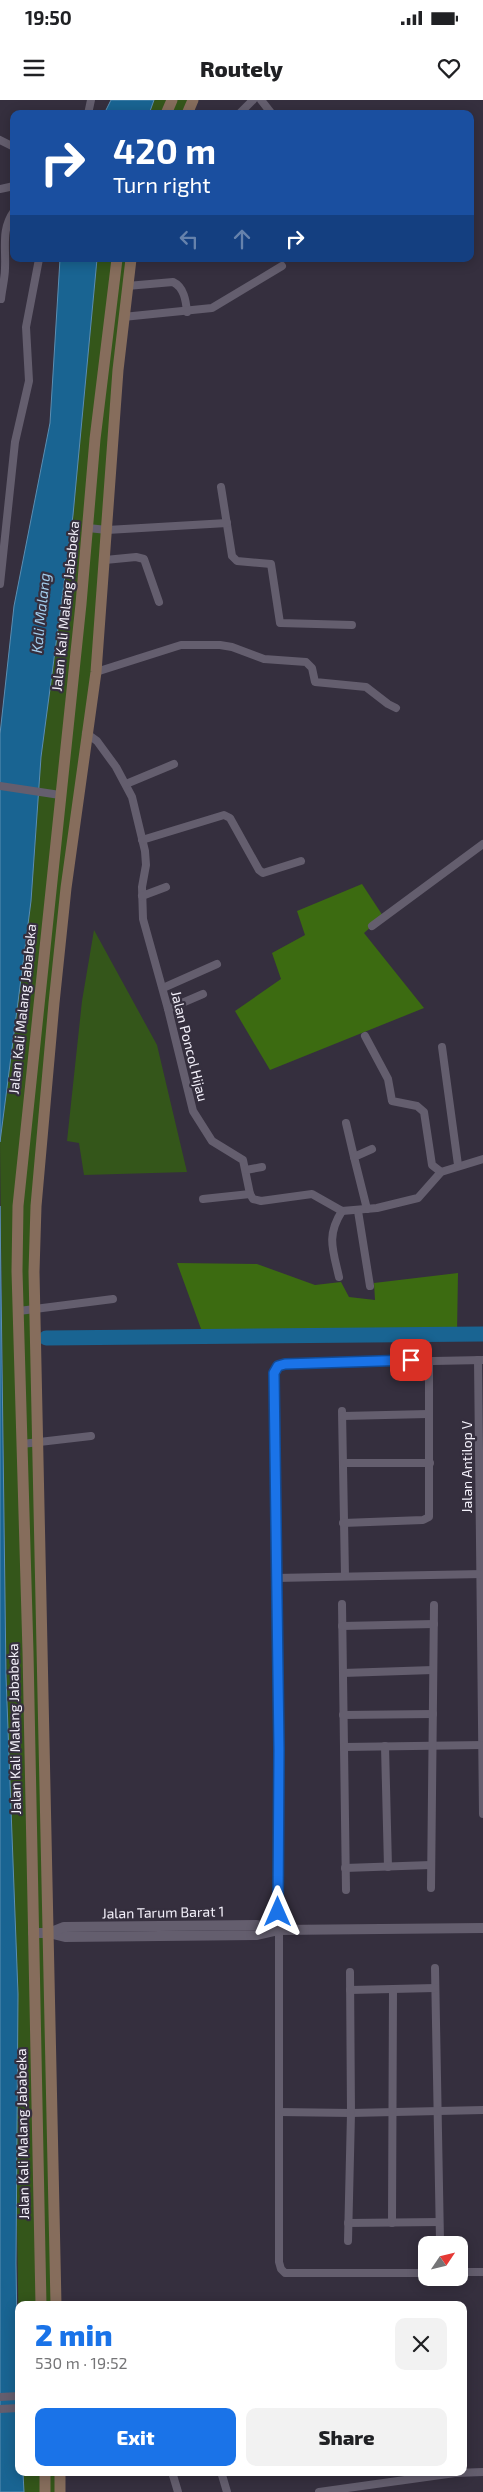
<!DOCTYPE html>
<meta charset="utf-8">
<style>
:root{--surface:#fff;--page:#f2f2f2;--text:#202124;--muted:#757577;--accent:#1a73e8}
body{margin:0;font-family:"Exo 2",sans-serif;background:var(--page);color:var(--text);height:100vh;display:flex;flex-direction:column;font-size:19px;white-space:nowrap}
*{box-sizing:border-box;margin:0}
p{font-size:16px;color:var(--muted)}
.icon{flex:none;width:28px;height:28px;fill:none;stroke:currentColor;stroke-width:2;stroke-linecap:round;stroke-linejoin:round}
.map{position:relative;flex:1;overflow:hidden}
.sheet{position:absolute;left:15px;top:2201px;width:452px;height:175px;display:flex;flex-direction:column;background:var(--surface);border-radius:10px;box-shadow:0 2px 12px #0003}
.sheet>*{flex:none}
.top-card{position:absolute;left:10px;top:10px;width:464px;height:152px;border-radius:10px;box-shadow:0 2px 12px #0003;background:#1a4fa0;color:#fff;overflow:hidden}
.needle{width:32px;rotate:55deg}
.buttons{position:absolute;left:418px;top:2136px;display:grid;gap:10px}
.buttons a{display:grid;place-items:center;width:50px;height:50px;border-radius:10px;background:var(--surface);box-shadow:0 2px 12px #0003;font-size:25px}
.pin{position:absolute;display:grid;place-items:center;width:42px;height:42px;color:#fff;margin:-21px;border-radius:10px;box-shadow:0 2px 8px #0006}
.me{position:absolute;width:55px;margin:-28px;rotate:0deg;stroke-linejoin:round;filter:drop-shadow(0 0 4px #0008)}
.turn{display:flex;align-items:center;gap:18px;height:105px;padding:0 20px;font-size:22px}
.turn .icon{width:65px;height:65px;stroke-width:2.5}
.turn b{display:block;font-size:35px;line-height:42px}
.lanes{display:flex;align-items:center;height:48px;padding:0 20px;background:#0003;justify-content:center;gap:25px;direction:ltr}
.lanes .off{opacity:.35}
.round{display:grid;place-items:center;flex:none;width:52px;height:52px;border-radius:10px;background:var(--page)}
.headline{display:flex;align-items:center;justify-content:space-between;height:85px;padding:0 20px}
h1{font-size:30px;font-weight:800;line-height:38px;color:var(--accent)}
.button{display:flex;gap:10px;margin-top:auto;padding:10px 20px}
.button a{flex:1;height:58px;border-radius:10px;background:var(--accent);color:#fff;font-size:20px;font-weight:800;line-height:58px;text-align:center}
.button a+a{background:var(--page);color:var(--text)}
.status{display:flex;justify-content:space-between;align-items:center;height:35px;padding:0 25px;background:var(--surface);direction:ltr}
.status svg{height:14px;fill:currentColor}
header{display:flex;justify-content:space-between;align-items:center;height:65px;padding:0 20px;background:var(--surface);font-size:22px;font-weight:800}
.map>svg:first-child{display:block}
.green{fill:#34561a}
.forest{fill:#3c6b11}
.water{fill:#196492;stroke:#5b8eb2}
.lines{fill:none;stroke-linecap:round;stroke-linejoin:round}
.river{stroke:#196492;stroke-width:15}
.minor{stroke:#645e6e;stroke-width:8}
.tertiary{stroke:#645e6e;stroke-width:10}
.secondary{stroke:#866d5c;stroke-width:11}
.route-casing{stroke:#114b97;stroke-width:12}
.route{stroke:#1a73e8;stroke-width:9}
.labels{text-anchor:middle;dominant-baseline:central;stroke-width:4.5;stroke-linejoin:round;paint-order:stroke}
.street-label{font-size:14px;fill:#f4f1fb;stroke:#352f3e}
.water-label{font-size:15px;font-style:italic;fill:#a4ceed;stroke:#352f3e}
</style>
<div class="status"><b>19:50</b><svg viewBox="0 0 49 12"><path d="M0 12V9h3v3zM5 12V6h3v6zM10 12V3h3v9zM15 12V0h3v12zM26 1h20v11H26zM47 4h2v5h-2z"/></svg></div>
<header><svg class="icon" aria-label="menu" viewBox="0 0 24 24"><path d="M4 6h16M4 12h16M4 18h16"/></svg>Routely<svg class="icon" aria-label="heart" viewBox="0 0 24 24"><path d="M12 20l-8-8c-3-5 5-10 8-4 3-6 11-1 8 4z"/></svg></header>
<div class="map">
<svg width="483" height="2392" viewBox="0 0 483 2392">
<rect width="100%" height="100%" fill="#352f3e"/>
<g class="green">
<path d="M154 0H193L187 14H149Z"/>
<path d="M97 159H131L112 374 36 1106 56 2205H19V2246L10 1704 5 1506 0 1042 31 801 41 657 73 415Z"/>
<path d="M94 830 157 945 187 1072 84 1075 79 1043 67 1041 82 901Z"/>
<path d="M23 2373H60V2392H24Z"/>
</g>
<g class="forest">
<path d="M362 784 383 816 364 833 424 908 270 970 235 911 281 879 272 853 305 835 297 811Z"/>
<path d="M177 1163 257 1164 315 1185 341 1182 349 1197 375 1200 374 1183 458 1173 457 1233 204 1237Z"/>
</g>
<g class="water">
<path d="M111 0H154L149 14H104Z"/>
<path d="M60 159H97L73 415 41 657 31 801 0 1042V634L14 506 50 323Z"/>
<path d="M0 1106 6 1576 18 1894 16 2163 19 2372 23 2373 24 2392H0Z"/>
</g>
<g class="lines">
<path class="river" d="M46 1238 483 1234"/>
<g class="minor">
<path d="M261 0 272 14"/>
<path d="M88 14 91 0"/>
<path d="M239 14 253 0"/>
<path d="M0 40 14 47"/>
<path d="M0 89 14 86"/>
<path d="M127 186 173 182C184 187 186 201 187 212"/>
<path d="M1 199C2 189 5 178 5 168 6 147 1 129 14 111"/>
<path d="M123 217 212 208 282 166"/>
<path d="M221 387 232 456 237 461 271 464 280 523 352 525"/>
<path d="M88 428 107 430 227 423"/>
<path d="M105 460 136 457 144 459 159 502"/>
<path d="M0 484 15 342 29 281 26 227 39 159"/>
<path d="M96 572 181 545H220L232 547 264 559 306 562 312 568 315 582 366 587 388 604 396 608"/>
<path d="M86 633 97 641 116 667 132 697 145 751 146 765 142 787 143 819 168 909 193 1011 212 1041 243 1060 250 1094 253 1099 261 1101 312 1094 342 1111 377 1108 418 1098 441 1072 483 1059"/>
<path d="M126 684 174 664"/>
<path d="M0 686 60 695"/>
<path d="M142 740 224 715 230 718 259 770 263 773 301 761"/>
<path d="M142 796 166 787"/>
<path d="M372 826 483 744"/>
<path d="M163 888 217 864"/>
<path d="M168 909 203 894"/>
<path d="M365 936 388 979 392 1001 417 1006 424 1012 432 1065 441 1072"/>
<path d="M442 947 458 1065"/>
<path d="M346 1023 354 1057"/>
<path d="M246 1070 262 1067"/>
<path d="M203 1099 250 1094"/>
<path d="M367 1109 354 1057 372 1049"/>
<path d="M358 1111 370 1186"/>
<path d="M339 1177C333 1150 326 1136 342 1111"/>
<path d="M19 1211 113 1199"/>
<path d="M478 1260 483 1714"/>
<path d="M342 1311 345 1476"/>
<path d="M343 1316 428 1314"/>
<path d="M22 1344 91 1336"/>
<path d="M344 1363H430"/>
<path d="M343 1423 423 1420 429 1417V1260"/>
<path d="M275 1478 483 1474"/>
<path d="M342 1504 346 1790"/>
<path d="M342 1526 434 1524"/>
<path d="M343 1573 433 1570"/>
<path d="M343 1615 433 1614"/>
<path d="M385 1646 388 1767"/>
<path d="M344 1647 483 1645"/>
<path d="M345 1768 431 1765"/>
<path d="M431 1788 434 1505"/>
<path d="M435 1868 440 2141"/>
<path d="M350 1890 435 1888"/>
<path d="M279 2012 351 2013 483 2010"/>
<path d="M348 2123 439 2122"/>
<path d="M392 2123 393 1890"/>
<path d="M348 2141 351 2013 350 1872"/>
<path d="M459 2172H483"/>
<path d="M426 2173H285L281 2169 279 2162V1650L274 1273 278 1267 285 1264 483 1260"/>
<path d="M0 2297 19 2296"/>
<path d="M0 2309 19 2308"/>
<path d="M172 2372 178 2392"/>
<path d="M222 2375 227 2392"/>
<path d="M319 2392 455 2373 483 2372"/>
</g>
<g class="tertiary">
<path d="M33 1833H49L65 1837 256 1835 278 1830 483 1828"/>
<path d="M49 1833 64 1827 256 1825 275 1829"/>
</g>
<g class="secondary">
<path d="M166 14 172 0"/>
<path d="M187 14 193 0"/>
<path d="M41 2205 28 1552 17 1171 18 1106 81 504 95 339 117 159"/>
<path d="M56 2205 34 1172 36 1106 54 903 66 788 96 572 118 270 131 159"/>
<path d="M45 2372V2392"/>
<path d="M60 2372V2392"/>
</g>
</g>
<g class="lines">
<g class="route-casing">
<path id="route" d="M278 1812 279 1650 274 1273 278 1266 285 1264 411 1260"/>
</g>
<use href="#route" class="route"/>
</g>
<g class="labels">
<g class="street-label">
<text transform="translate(65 506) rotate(-84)">Jalan Kali Malang Jababeka</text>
<text transform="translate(22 909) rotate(-84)">Jalan Kali Malang Jababeka</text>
<text transform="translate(190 946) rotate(76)">Jalan Poncol Hijau</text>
<text transform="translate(466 1367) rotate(-90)">Jalan Antilop V</text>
<text transform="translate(14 1629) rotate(-91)">Jalan Kali Malang Jababeka</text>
<text transform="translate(163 1812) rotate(-1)">Jalan Tarum Barat 1</text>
<text transform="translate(22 2034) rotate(-91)">Jalan Kali Malang Jababeka</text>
</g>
<g class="water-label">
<text transform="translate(40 513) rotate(-84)">Kali Malang</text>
</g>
</g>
</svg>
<div class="buttons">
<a><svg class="needle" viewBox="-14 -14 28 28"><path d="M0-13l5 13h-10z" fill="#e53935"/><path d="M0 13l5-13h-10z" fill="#757577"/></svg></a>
</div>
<div class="pin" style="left:411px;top:1260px;background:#d93025"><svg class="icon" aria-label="arrive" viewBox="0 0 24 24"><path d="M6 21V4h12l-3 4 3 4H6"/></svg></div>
<svg class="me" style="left:278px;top:1812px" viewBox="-20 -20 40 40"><path d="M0-17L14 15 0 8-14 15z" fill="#1a73e8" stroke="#fff" stroke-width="4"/></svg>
<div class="top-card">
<div class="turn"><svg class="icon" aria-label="right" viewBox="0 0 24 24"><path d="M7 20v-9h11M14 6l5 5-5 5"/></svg><div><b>420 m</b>Turn right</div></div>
<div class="lanes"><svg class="icon off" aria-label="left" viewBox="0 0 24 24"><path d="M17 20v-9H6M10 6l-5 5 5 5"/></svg><svg class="icon off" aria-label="ahead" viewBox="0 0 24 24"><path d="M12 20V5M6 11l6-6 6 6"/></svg><svg class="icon" aria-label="right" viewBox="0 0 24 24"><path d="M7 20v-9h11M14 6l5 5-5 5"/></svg></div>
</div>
<section class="sheet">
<div class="headline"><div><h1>2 min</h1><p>530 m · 19:52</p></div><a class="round"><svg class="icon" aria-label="close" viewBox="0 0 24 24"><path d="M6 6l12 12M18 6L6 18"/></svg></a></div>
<div class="button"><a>Exit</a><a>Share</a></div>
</section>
</div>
